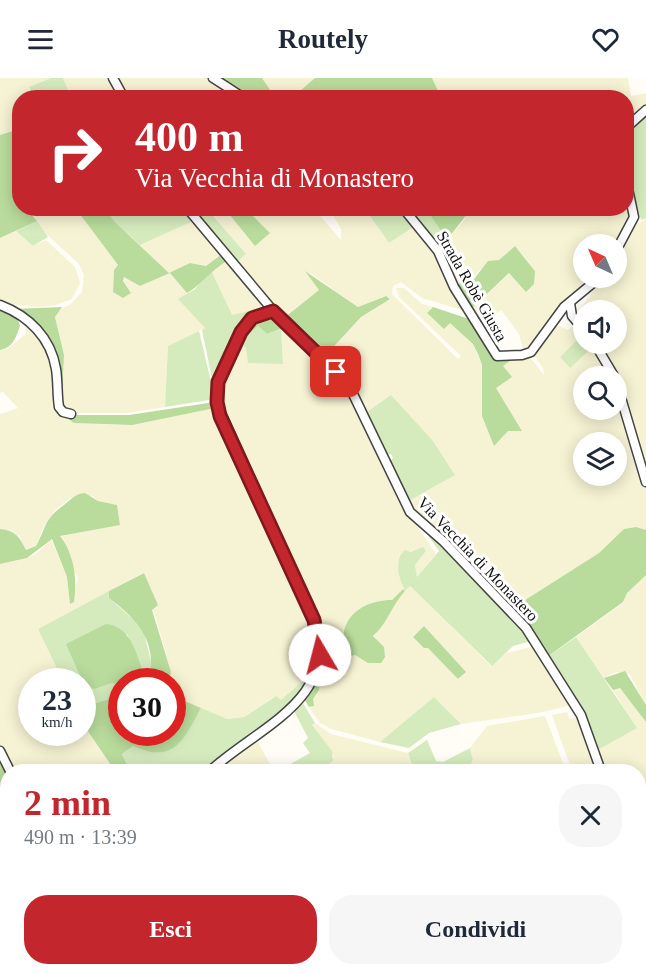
<!DOCTYPE html>
<html lang="it">
<meta charset="utf-8">
<style>
:root{--surface:#fff;--page:#f6f6f7;--text:#1f2937;--muted:#747a83;--accent:#c4262e}
body{margin:0;font-family:"Times New Roman",serif;background:var(--page);color:var(--text);height:100vh;display:flex;flex-direction:column;font-size:22px;white-space:nowrap}
*{box-sizing:border-box;margin:0}
p{font-size:20px;color:var(--muted)}
.icon{flex:none;width:33px;height:33px;fill:none;stroke:currentColor;stroke-width:2;stroke-linecap:round;stroke-linejoin:round}
.map{position:relative;flex:1;overflow:hidden}
.sheet{position:absolute;left:0px;top:686px;width:646px;height:212px;display:flex;flex-direction:column;background:var(--surface);border-radius:24px 24px 0 0;box-shadow:0 3px 15px #0003}
.sheet>*{flex:none}
.banner{position:absolute;left:12px;top:12px;width:622px;height:126px;border-radius:24px;box-shadow:0 3px 15px #0003;background:#c4262e;color:#fff;overflow:hidden}
.needle{width:39px;rotate:316deg}
.fabs{position:absolute;left:573px;top:156px;display:grid;gap:12px}
.fabs a{display:grid;place-items:center;width:54px;height:54px;border-radius:50%;background:var(--surface);box-shadow:0 3px 15px #0003;font-size:30px}
.speed{position:absolute;left:18px;top:590px;display:flex;gap:12px;font-size:30px;font-weight:700;text-align:center}
.speed>*{display:grid;place-content:center;width:78px;height:78px;border-radius:50%;background:var(--surface);box-shadow:0 3px 15px #0003;line-height:1}
.speed small{font-size:15px;font-weight:400}
.speed .limit{border:9px solid #d22;background:#fff;color:#111}
.pin{position:absolute;display:grid;place-items:center;width:51px;height:51px;color:#fff;margin:-26px;border-radius:12px;box-shadow:0 3px 9px #0006}
.me{position:absolute;width:66px;margin:-33px;rotate:352deg;stroke-linejoin:round;filter:drop-shadow(0 0 4px #0008)}
.turn{display:flex;align-items:center;gap:21px;height:126px;padding:0 24px;font-size:27px}
.turn .icon{width:78px;height:78px;stroke-width:2.5}
.turn b{display:block;font-size:42px;line-height:51px}
.round{display:grid;place-items:center;flex:none;width:63px;height:63px;border-radius:24px;background:var(--page)}
.headline{display:flex;align-items:center;justify-content:space-between;height:102px;padding:0 24px}
h1{font-size:36px;font-weight:700;line-height:45px;color:var(--accent)}
.primary-button{display:flex;gap:12px;margin-top:auto;padding:12px 24px}
.primary-button a{flex:1;height:69px;border-radius:24px;background:var(--accent);color:#fff;font-size:24px;font-weight:700;line-height:69px;text-align:center}
.primary-button a+a{background:var(--page);color:var(--text)}
header{display:flex;justify-content:space-between;align-items:center;height:78px;padding:0 24px;background:var(--surface);font-size:27px;font-weight:700}
.map>svg:first-child{display:block}
.farmland{fill:#f6f3d4;fill-rule:evenodd}
.green{fill:#d5ebbd}
.forest{fill:#b9dc9c}
.lines{fill:none;stroke-linecap:round;stroke-linejoin:round}
.minor-casing{stroke:#444;stroke-width:11}
.minor{stroke:#fff;stroke-width:8}
.route-casing{stroke:#7f191e;stroke-width:15}
.route{stroke:#c4262e;stroke-width:10}
.labels{text-anchor:middle;dominant-baseline:central;stroke-width:6;stroke-linejoin:round;paint-order:stroke}
.street-label{font-size:16px;fill:#111;stroke:#fff}
</style>
<header><svg class="icon" aria-label="menu" viewBox="0 0 24 24"><path d="M4 6h16M4 12h16M4 18h16"/></svg>Routely<svg class="icon" aria-label="heart" viewBox="0 0 24 24"><path d="M12 20l-8-8c-3-5 5-10 8-4 3-6 11-1 8 4z"/></svg></header>
<div class="map">
<svg width="646" height="896" viewBox="0 0 646 896">
<rect width="100%" height="100%" fill="#fffdf5"/>
<g class="farmland">
<path d="M0 0H51L30 9 34 19 20 20 19 51 0 57Z"/>
<path d="M63 0H109L121 19H71Z"/>
<path d="M117 0H208L229 14 231 19H127Z"/>
<path d="M262 0H315L293 20 275 19Z"/>
<path d="M432 0H628L631 18 646 15V29L627 45V20L441 19Z"/>
<path d="M627 122 630 139 616 166H584V200H596L535 267 524 275 519 256 501 232 483 248 471 231 510 195 526 214 535 193 528 183 515 168 499 182 480 192 468 205 455 207 442 175 452 171 447 162 465 141 466 131 627 130Z"/>
<path d="M26 131H76L118 187 114 192 113 214 128 210 123 203 125 199 140 208 169 195 140 167 193 143 222 176 206 188 190 185 170 195 187 215 179 222 205 250 168 268 165 329 126 335H72L62 332 64 277 55 239 58 232 71 226 82 214 84 197 79 186 43 153Z"/>
<path d="M207 131H225L233 141 270 155 246 131H314L341 162V151L329 131H365L389 165 415 148 437 178 443 200 468 234 422 220 401 204 393 208 392 216 458 281 461 278 399 219 396 210H404L422 226 433 229 427 235 444 250 450 244 473 266 482 287V338L508 353H522L496 310 503 288 513 281 529 278 544 297 543 290 534 277 555 246 568 252 576 246 583 256 575 266 595 267 612 298H584V332H616L617 309 639 391 646 409V452L636 449 624 451 599 475 511 531 417 438 407 424 455 397 433 363 391 318 367 334 357 317 325 278 361 239 390 220 385 218 358 229 309 194 319 212 284 240 237 184 246 176ZM584 364H616V398H584Z"/>
<path d="M646 140V399L623 318 597 266H616V232H584L583 249 577 242V235L603 200H616L617 177 633 150Z"/>
<path d="M16 153 33 168 46 162 75 189 80 205 72 221 56 227 38 229 0 225V160Z"/>
<path d="M227 183 269 233 255 237 232 238 211 192Z"/>
<path d="M25 242 50 275 58 327 79 345 119 347 144 344 215 330 317 558 310 592 295 612 281 623 275 618 244 639 227 641 174 621 172 603H169L171 594 143 495 38 551 63 603H32V654H82L83 646 115 693H12L0 668V486L27 480 37 475 51 461 67 499 70 526 78 500 72 489 71 478 60 458 120 446 117 427 98 423 93 418 70 420 55 432 43 450 36 468 26 472 20 459 12 453 0 451V336L18 330 3 314 0 315V272L7 271 26 256Z"/>
<path d="M283 250 323 289 361 334 406 432 436 476 417 499 415 487 426 473 402 474 398 485 403 511 392 522H383L344 552 341 566 337 567 328 553 320 554 221 321 222 307 243 267 283 286 281 251Z"/>
<path d="M646 497V627L630 597 616 594 604 600 576 559 623 525 626 515Z"/>
<path d="M410 508 491 588 506 575 535 568 572 627 538 635 461 646 434 619 380 664 331 651 320 645 309 629 312 630 313 621 326 593 334 591 337 582 355 577 361 581 393 527ZM424 548 465 594 459 601 428 570Z"/>
<path d="M616 609 625 614 646 644V724H639V693H603L596 673 636 650 613 612Z"/>
<path d="M567 634 570 641 577 639 597 693H572L552 637Z"/>
<path d="M545 638 566 693H467L473 682 470 670 487 648Z"/>
<path d="M315 645 331 656 408 675 414 693H319L329 688 334 679 312 647Z"/>
<path d="M256 661 274 693H213Z"/>
<path d="M7 741V832L0 833V744Z"/>
<path d="M7 888 8 890H113L106 896H0V890Z"/>
<path d="M168 890H552V896H170Z"/>
</g>
<g class="green">
<path d="M51 0H63L71 19H34L29 9Z"/>
<path d="M646 35V140L641 142 627 93V54Z"/>
<path d="M105 131H184L193 143 140 167 115 144Z"/>
<path d="M192 131H207L246 176 237 184Z"/>
<path d="M365 131H399L415 148 389 165Z"/>
<path d="M407 131H426L453 171 442 175Z"/>
<path d="M37 143 48 159 33 168 16 153Z"/>
<path d="M211 192 232 237 249 233 251 239 215 315 202 252 205 250 178 221 195 211Z"/>
<path d="M249 244 250 254 258 248 267 256 281 251 283 286 248 285 246 270 243 267C195 336 246 343 255 406L219 323C219 300 235 262 249 244Z"/>
<path d="M199 253 215 321 165 329 168 268Z"/>
<path d="M583 256 584 266 595 267 570 290 560 279Z"/>
<path d="M391 317 433 363 455 397 407 424 389 384 393 380 391 376 386 377 367 334Z"/>
<path d="M429 454 484 513 489 518 492 517 531 563 513 568 492 588 410 508 405 513C399 501 393 482 405 472L411 474 423 469 426 473 415 487 417 499 439 473 429 459Z"/>
<path d="M297 509C314 546 331 583 301 617L206 693H130L122 676 133 668C172 687 184 661 201 630L227 641 244 639 276 618 281 622 305 601 310 592 317 558 294 511Z"/>
<path d="M109 513 110 521 143 550 152 588 150 603H146L127 556 94 610 112 605 121 607 122 623 113 620 93 626 83 613 82 603H63L38 551Z"/>
<path d="M576 559 637 650 596 673 547 579Z"/>
<path d="M434 619 461 646 429 655 409 670 380 664Z"/>
<path d="M301 622 315 645 312 647 332 673 333 683 319 693H278L310 675 303 665 308 660 292 629Z"/>
<path d="M427 662 436 683 443 684 470 670 473 682 467 693H414L408 675Z"/>
</g>
<g class="forest">
<path d="M218 0H262L275 19H250Z"/>
<path d="M315 0H432L441 19H293Z"/>
<path d="M19 51 20 130 26 131 37 143 0 160V57Z"/>
<path d="M76 131H105L115 144 169 195 190 185 206 188 222 176 227 183C211 192 201 207 187 215L170 195 140 208 124 199 123 203 131 215 123 220 113 214 114 192 118 187Z"/>
<path d="M225 131H246L270 155 255 168Z"/>
<path d="M426 131H466L467 136 447 162Z"/>
<path d="M515 168 535 193 534 206 526 214 509 195 471 231 455 207 474 201 488 183 499 182Z"/>
<path d="M305 193 358 229 386 218 390 221 361 239 325 278 284 240 319 212Z"/>
<path d="M0 229 16 236 20 248C16 259 13 270 0 272Z"/>
<path d="M62 229 55 239 64 277 62 320 52 270 12 231Z"/>
<path d="M433 229 472 242 490 273 513 281 503 288 512 299 496 310 522 353H508L494 368 482 338V287L478 276 473 266 450 245 444 251 427 235Z"/>
<path d="M267 237 273 238C305 268 337 297 361 334L323 289 283 250 267 256 258 248 250 255 249 244Z"/>
<path d="M215 324V330L132 347 74 345 67 340 72 337H129Z"/>
<path d="M85 415 98 423 117 427 120 447 60 458C75 477 77 502 74 524L70 526 67 499 52 461 27 480 0 486V451C15 452 20 459 26 472L36 468C47 448 44 441 64 427 72 421 74 416 85 415Z"/>
<path d="M636 449 646 452V497L627 515 623 524 547 579 511 531 599 475 624 451Z"/>
<path d="M144 495 158 527 152 532 171 594 169 603H150C156 562 140 544 109 520V513Z"/>
<path d="M403 511 405 513C392 527 387 546 373 558L384 569 385 579 381 585H368L355 577 337 582 334 591 326 593 324 602 320 604 319 612 313 621 314 628 309 629 303 619 309 613 320 554 328 553 337 567 341 566C344 560 343 553 346 547 354 529 374 522 392 522Z"/>
<path d="M106 546C133 548 138 582 146 603H135L136 595 126 603H122L120 608 112 605 94 611 82 602 66 566Z"/>
<path d="M424 548 466 594 458 601 428 570H424L413 559Z"/>
<path d="M625 593 646 627V644L620 610 613 612 604 600Z"/>
<path d="M84 612 93 626 113 620 121 623 122 654H172L173 618 201 630C184 662 173 687 133 668L122 676 130 693H115L83 646Z"/>
<path d="M0 678 8 693 7 741 0 744Z"/>
<path d="M7 832V845L2 848 7 853V888L0 890V833Z"/>
</g>
<g class="lines">
<g class="minor-casing">
<g id="minor">
<path d="M113 0 124 20"/>
<path d="M213 0 244 20"/>
<path d="M627 49 646 32"/>
<path d="M187 130 275 235 324 281 353 316 410 434 443 463 526 550 581 637 601 693"/>
<path d="M403 130 438 173 454 209 497 278 522 277 531 274 564 229 599 200"/>
<path d="M616 173 634 139 627 106"/>
<path d="M570 225 572 238 584 252"/>
<path d="M0 227C29 238 51 260 56 291 58 304 57 317 59 329L63 334 71 336"/>
<path d="M595 266 614 298"/>
<path d="M616 303 646 404"/>
<path d="M0 673 10 693"/>
<path d="M210 693C256 650 342 621 314 542L217 326 219 303 243 250 252 240 273 233"/>
<path d="M639 727H646"/>
<path d="M639 771 640 795 646 812"/>
<path d="M556 890V896"/>
</g>
</g>
<use href="#minor" class="minor"/>
</g>
<g class="lines">
<g class="route-casing">
<path id="route" d="M320 577 314 542 220 338 217 324 218 304 241 254 252 240 273 233 336 294"/>
</g>
<use href="#route" class="route"/>
</g>
<g class="labels">
<g class="street-label">
<text transform="translate(472 208) rotate(60)">Strada Robè Giusta</text>
<text transform="translate(478 481) rotate(46)">Via Vecchia di Monastero</text>
</g>
</g>
</svg>
<div class="fabs">
<a><svg class="needle" viewBox="-14 -14 28 28"><path d="M0-13l5 13h-10z" fill="#e53935"/><path d="M0 13l5-13h-10z" fill="#747a83"/></svg></a>
<a><svg class="icon" aria-label="sound" viewBox="0 0 24 24"><path d="M4 9h4l5-4v14l-5-4H4zM17 9q2 3 0 6"/></svg></a>
<a><svg class="icon" aria-label="search" viewBox="0 0 24 24"><circle cx="10" cy="10" r="6"/><path d="M15 15l6 6"/></svg></a>
<a><svg class="icon" aria-label="layers" viewBox="0 0 24 24"><path d="M12 4l9 5-9 5-9-5zM3 14l9 5 9-5"/></svg></a>
</div>
<div class="speed"><div>23<small>km/h</small></div><div class="limit">30</div></div>
<div class="pin" style="left:336px;top:294px;background:#d93025"><svg class="icon" aria-label="arrive" viewBox="0 0 24 24"><path d="M6 21V4h12l-3 4 3 4H6"/></svg></div>
<svg class="me" style="left:320px;top:577px" viewBox="-20 -20 40 40"><circle r="19" fill="#fff"/><path d="M0-13L10 11 0 6-10 11z" fill="#c4262e"/></svg>
<div class="banner">
<div class="turn"><svg class="icon" aria-label="right" viewBox="0 0 24 24"><path d="M7 20v-9h11M14 6l5 5-5 5"/></svg><div><b>400 m</b>Via Vecchia di Monastero</div></div>
</div>
<section class="sheet">
<div class="headline"><div><h1>2 min</h1><p>490 m · 13:39</p></div><a class="round"><svg class="icon" aria-label="close" viewBox="0 0 24 24"><path d="M6 6l12 12M18 6L6 18"/></svg></a></div>
<div class="primary-button"><a>Esci</a><a>Condividi</a></div>
</section>
</div>
